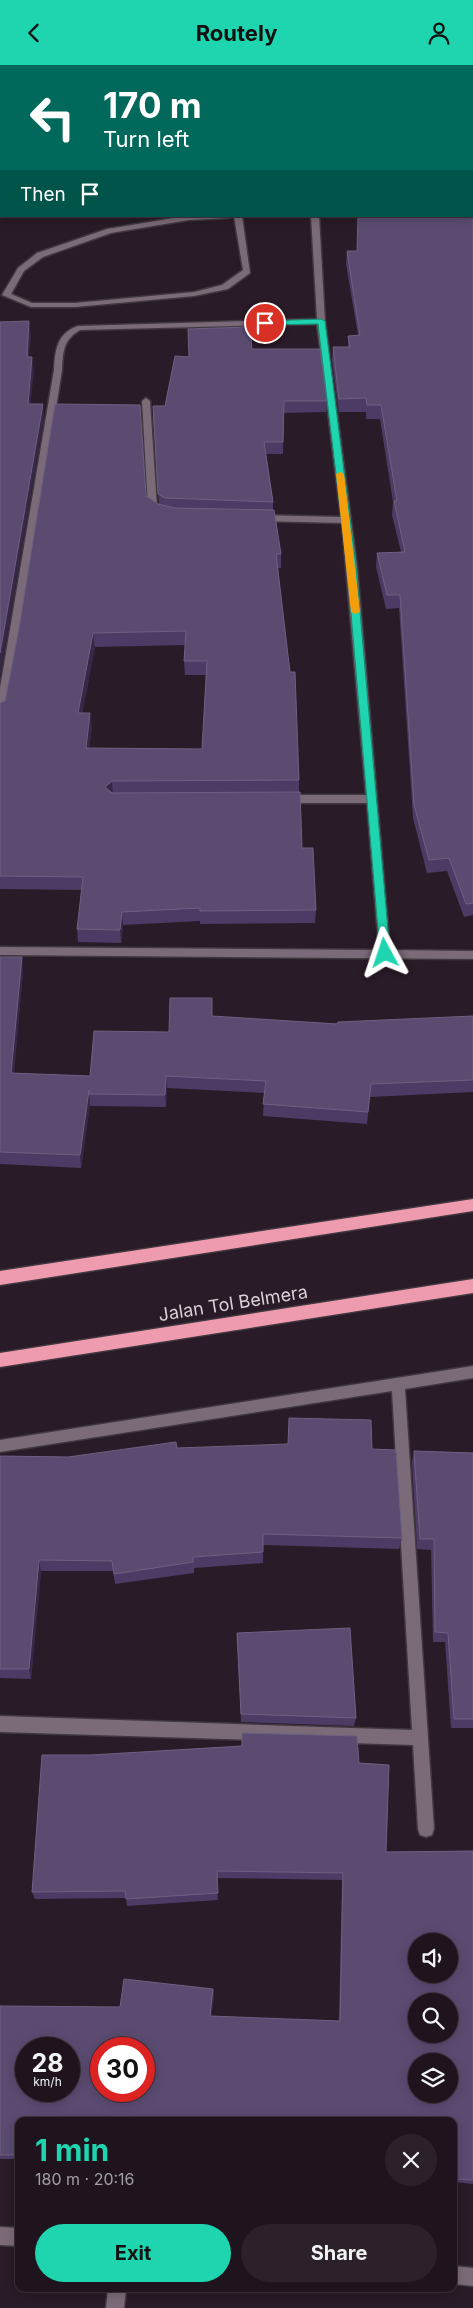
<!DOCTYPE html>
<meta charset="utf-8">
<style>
:root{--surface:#1f141d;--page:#2c212a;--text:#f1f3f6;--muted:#a19ea4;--line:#3c333b;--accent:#1ed5b0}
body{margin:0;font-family:Inter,sans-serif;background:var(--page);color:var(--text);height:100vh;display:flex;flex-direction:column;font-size:19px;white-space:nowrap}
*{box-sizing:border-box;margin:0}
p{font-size:16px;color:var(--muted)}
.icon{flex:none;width:28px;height:28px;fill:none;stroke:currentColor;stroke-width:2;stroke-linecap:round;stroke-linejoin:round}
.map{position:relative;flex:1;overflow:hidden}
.panel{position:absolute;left:15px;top:2052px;width:442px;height:175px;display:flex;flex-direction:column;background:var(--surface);border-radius:10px;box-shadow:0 2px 12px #0003,0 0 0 1px var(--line)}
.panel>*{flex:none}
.top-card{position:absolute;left:0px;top:0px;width:474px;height:152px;box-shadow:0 2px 12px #0003,0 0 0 1px var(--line);background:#00695c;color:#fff;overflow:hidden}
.fabs{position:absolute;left:408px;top:1868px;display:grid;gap:10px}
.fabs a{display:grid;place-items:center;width:50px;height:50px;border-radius:50%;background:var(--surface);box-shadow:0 2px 12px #0003,0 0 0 1px var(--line);font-size:25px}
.speed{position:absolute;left:15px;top:1972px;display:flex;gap:10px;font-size:25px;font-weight:700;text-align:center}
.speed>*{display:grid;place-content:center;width:65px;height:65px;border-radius:50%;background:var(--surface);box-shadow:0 2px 12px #0003,0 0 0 1px var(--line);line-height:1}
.speed small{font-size:12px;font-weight:400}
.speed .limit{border:8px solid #d22;background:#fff;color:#111}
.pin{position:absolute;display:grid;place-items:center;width:42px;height:42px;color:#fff;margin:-21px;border:2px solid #fff;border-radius:50%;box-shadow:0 1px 5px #0007}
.me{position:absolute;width:55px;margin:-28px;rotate:355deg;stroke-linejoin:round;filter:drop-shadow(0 0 4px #0008)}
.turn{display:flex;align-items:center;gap:18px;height:105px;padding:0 20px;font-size:22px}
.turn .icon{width:65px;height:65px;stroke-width:2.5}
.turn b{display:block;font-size:35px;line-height:42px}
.then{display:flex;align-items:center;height:48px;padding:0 20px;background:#0003;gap:10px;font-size:19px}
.round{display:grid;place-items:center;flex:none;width:52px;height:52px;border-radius:26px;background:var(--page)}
.head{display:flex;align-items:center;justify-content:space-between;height:85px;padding:0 20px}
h1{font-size:30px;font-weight:700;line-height:38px;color:var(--accent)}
.action{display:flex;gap:10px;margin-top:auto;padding:10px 20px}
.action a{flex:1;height:58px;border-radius:30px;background:var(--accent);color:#111;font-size:20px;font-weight:700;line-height:58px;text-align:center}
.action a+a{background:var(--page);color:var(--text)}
header{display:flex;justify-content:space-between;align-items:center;height:65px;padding:0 20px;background:var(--accent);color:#111;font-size:22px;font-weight:700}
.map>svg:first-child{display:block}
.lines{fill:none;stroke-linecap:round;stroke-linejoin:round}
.minor-casing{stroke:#41373f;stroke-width:3}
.highway-casing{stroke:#41373f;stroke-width:3}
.minor{fill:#7b6a78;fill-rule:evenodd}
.highway{fill:#ef9baf;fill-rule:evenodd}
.wall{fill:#4c3b65;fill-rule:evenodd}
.shaded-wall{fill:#372847}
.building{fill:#5b4b71;stroke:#6f6082;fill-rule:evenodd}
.route{fill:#1ed5b0;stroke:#148a72}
.slow{fill:#f59e0b}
.labels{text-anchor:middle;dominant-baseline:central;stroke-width:5;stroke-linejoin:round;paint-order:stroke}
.street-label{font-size:18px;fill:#dbd1d9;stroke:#291b27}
</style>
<header><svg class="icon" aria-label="back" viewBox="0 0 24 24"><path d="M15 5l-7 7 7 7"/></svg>Routely<svg class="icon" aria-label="person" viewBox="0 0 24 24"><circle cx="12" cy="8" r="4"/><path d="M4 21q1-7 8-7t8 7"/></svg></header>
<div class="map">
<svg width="473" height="2243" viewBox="0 0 473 2243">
<rect width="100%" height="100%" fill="#291b27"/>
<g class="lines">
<g class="minor-casing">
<g id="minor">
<rect x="40" y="0" width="6" height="1"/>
<rect x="214" y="0" width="6" height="1"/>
<path d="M186 151H233L229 153 189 155 111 168 43 192 24 206 11 229 32 238H75L194 227 222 220 243 205 234 151H242L250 208 228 224 194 231 75 242H31L2 230 18 203 37 188 107 164Z"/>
<path d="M311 151H319L325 256 357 501 390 885 473 886V894L0 890V882L379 885 367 738H284L279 734 284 730H366L342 458 259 456 254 453 259 450 341 452 317 259 80 265C63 275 63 287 62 305L19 576 5 649 0 652V623L54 305C55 285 57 268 78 261L317 254Z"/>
<path d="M146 333 150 336 157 442 164 447 159 450 148 443 142 336Z"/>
<path d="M473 1301V1313L405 1324 434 1764 432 1770 426 1772 420 1770 418 1764 413 1680 0 1667V1651L412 1665 392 1326 0 1387V1375Z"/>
<path d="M0 2162 19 2163V2181L0 2180Z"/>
<path d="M454 2201 473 2203V2221L454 2219Z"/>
<path d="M108 2224H126L124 2243H106Z"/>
</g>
</g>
<g class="highway-casing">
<g id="highway">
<path d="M473 1134V1146L0 1220V1206Z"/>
<path d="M473 1214V1228L0 1302V1288Z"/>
</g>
</g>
<use href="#minor" class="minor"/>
<use href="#highway" class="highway"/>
</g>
<g class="wall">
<path d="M232 0 473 1V850L464 852 447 806 427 808 413 753 399 543 386 544 376 502 377 488 401 487 392 450 393 437 380 354H366V347H339L332 295 333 282H348V271L358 270 346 199 347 186H357L472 151V1H232Z"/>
<path d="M252 284 327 336 326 347 284 348 283 389H266L273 437V445L281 489V503H278L299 715V727L302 783 316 845 315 858 200 859V856L123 860 121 878 78 877 77 864 82 825 0 824V638L5 636 146 431 159 439 153 353 165 341 189 292ZM185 580 184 596 185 610H206L202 684 89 683 92 662 82 648 95 582Z"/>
<path d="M0 892 23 905 14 1008 90 1011 169 967 212 951 337 959 473 951V1027L370 1032 367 1059 263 1051 264 1028 167 1023 166 1042 90 1041V1040L81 1103 0 1099Z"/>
<path d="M177 1383 372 1384 402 1473 399 1484 263 1480V1498L194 1503V1508L115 1519 113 1506H41L31 1614 0 1613V1391L68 1392Z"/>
<path d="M414 1386 473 1388V1663H451L445 1577H433L431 1485 417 1484 412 1397Z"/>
<path d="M237 1568 356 1653 354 1661 241 1657Z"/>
<path d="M242 1668 359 1698 386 1787 473 1786V2119L454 2117V2056H19V2094H0V1941L120 1942 213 1924 214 1930 211 1951 339 1956 342 1815 217 1813 218 1835 127 1841 126 1833 35 1834 32 1827 91 1690 242 1681Z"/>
</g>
<g class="shaded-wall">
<path d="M29 256 31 270 28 306 27 292Z"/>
<path d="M32 292 34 306 29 353 28 339Z"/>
<path d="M43 339 44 353 0 612V588Z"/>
<path d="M93 568 95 582 80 662 78 648Z"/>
<path d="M90 648 92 662 87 696 86 683Z"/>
<path d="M112 716 113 729 105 722Z"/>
<path d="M122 847 123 860 121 878 120 865Z"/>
<path d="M22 892 23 905 13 1021 11 1008Z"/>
<path d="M166 1011 167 1023 166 1042 165 1030Z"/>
<path d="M89 1025 90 1040 81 1103 80 1090Z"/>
<path d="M39 1495 41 1506 31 1614 29 1604Z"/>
<path d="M213 1924 214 1930 211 1956 210 1951Z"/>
</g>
<g class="building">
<rect x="87" y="0" width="70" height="1"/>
<path d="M233 0 473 1V838L466 839 449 793 429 795 414 740 400 530H387L377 488 405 487 394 436H397L381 340H367L366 333 339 334 333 282H350L348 271 360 270 347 186H357L358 151H472V1H234Z"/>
<path d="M29 256 27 292H32L28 339H43L0 588V257Z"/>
<path d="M250 262 252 284H320L327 336H284L283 377H264L273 437 165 433 158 429 153 341H165L175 291 189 292 188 264Z"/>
<path d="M55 339 140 340 146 431 158 439 175 443 274 445 281 489H276L290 607H295L299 715 112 716 105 722 112 728 300 727 302 783H313L316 845 200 846V843L122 847 120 865 77 864 83 812 0 811V638L5 636 19 563ZM186 566 184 596H207L202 684 86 683 90 648H78L93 568Z"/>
<path d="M0 892H22L11 1008 90 1011 94 966 169 967 170 933H212V951L337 959 338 957 473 951V1015L371 1019 368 1047 263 1039 266 1016 166 1011 165 1030 89 1029V1025L80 1090 0 1087Z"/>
<path d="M289 1353 371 1355 372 1384 396 1385 402 1473 263 1469V1487L193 1492V1497L114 1509 112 1496 39 1495 29 1604H0V1391L68 1392 176 1377 177 1383 288 1379Z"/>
<path d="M414 1386 473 1388V1654H454L448 1568 435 1567 434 1474H420Z"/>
<path d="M350 1563 356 1653 241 1649 237 1568Z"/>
<path d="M242 1668 357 1671 359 1698 389 1700 386 1787 473 1786V2115L454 2114V2056H19V2090H0V1941L120 1942 124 1914 213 1924 210 1951 340 1956 343 1808 217 1806 218 1828 126 1834 125 1826 32 1827 42 1690H91L242 1681ZM416 1876H449V1909H416ZM416 1936H449V1969H416ZM26 1984H69V2026H26ZM101 1984H144V2026H101ZM416 1996H449V2029H416Z"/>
</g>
<path class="route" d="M321 254 325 256 356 501 390 888 385 892 380 888 347 501 318 259 265 260 261 258 265 256Z"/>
<path class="slow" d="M340 407 344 409 360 547 355 549 351 547 336 409Z"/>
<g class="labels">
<g class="street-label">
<text transform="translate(233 1238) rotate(-9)">Jalan Tol Belmera</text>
</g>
</g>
</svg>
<div class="fabs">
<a><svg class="icon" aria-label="sound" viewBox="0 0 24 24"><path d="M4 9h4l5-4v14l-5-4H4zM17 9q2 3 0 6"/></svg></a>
<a><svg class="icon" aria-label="search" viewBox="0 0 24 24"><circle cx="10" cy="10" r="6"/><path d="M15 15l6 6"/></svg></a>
<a><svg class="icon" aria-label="layers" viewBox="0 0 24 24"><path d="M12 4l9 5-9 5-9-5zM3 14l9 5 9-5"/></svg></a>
</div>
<div class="speed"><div>28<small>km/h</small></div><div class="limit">30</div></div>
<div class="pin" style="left:265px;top:258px;background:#d93025"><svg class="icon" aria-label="arrive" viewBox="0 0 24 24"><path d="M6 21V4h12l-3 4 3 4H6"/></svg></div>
<svg class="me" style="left:385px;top:888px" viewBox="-20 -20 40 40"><path d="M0-17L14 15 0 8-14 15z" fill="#1ed5b0" stroke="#fff" stroke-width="4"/></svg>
<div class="top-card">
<div class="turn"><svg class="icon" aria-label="left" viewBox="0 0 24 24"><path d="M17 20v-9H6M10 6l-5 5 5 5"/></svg><div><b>170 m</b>Turn left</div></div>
<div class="then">Then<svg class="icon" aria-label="arrive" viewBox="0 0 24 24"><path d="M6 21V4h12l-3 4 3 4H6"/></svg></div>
</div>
<section class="panel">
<div class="head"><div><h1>1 min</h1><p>180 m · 20:16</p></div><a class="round"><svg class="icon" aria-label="close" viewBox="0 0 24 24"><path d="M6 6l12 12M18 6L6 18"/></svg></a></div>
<div class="action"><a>Exit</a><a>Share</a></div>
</section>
</div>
